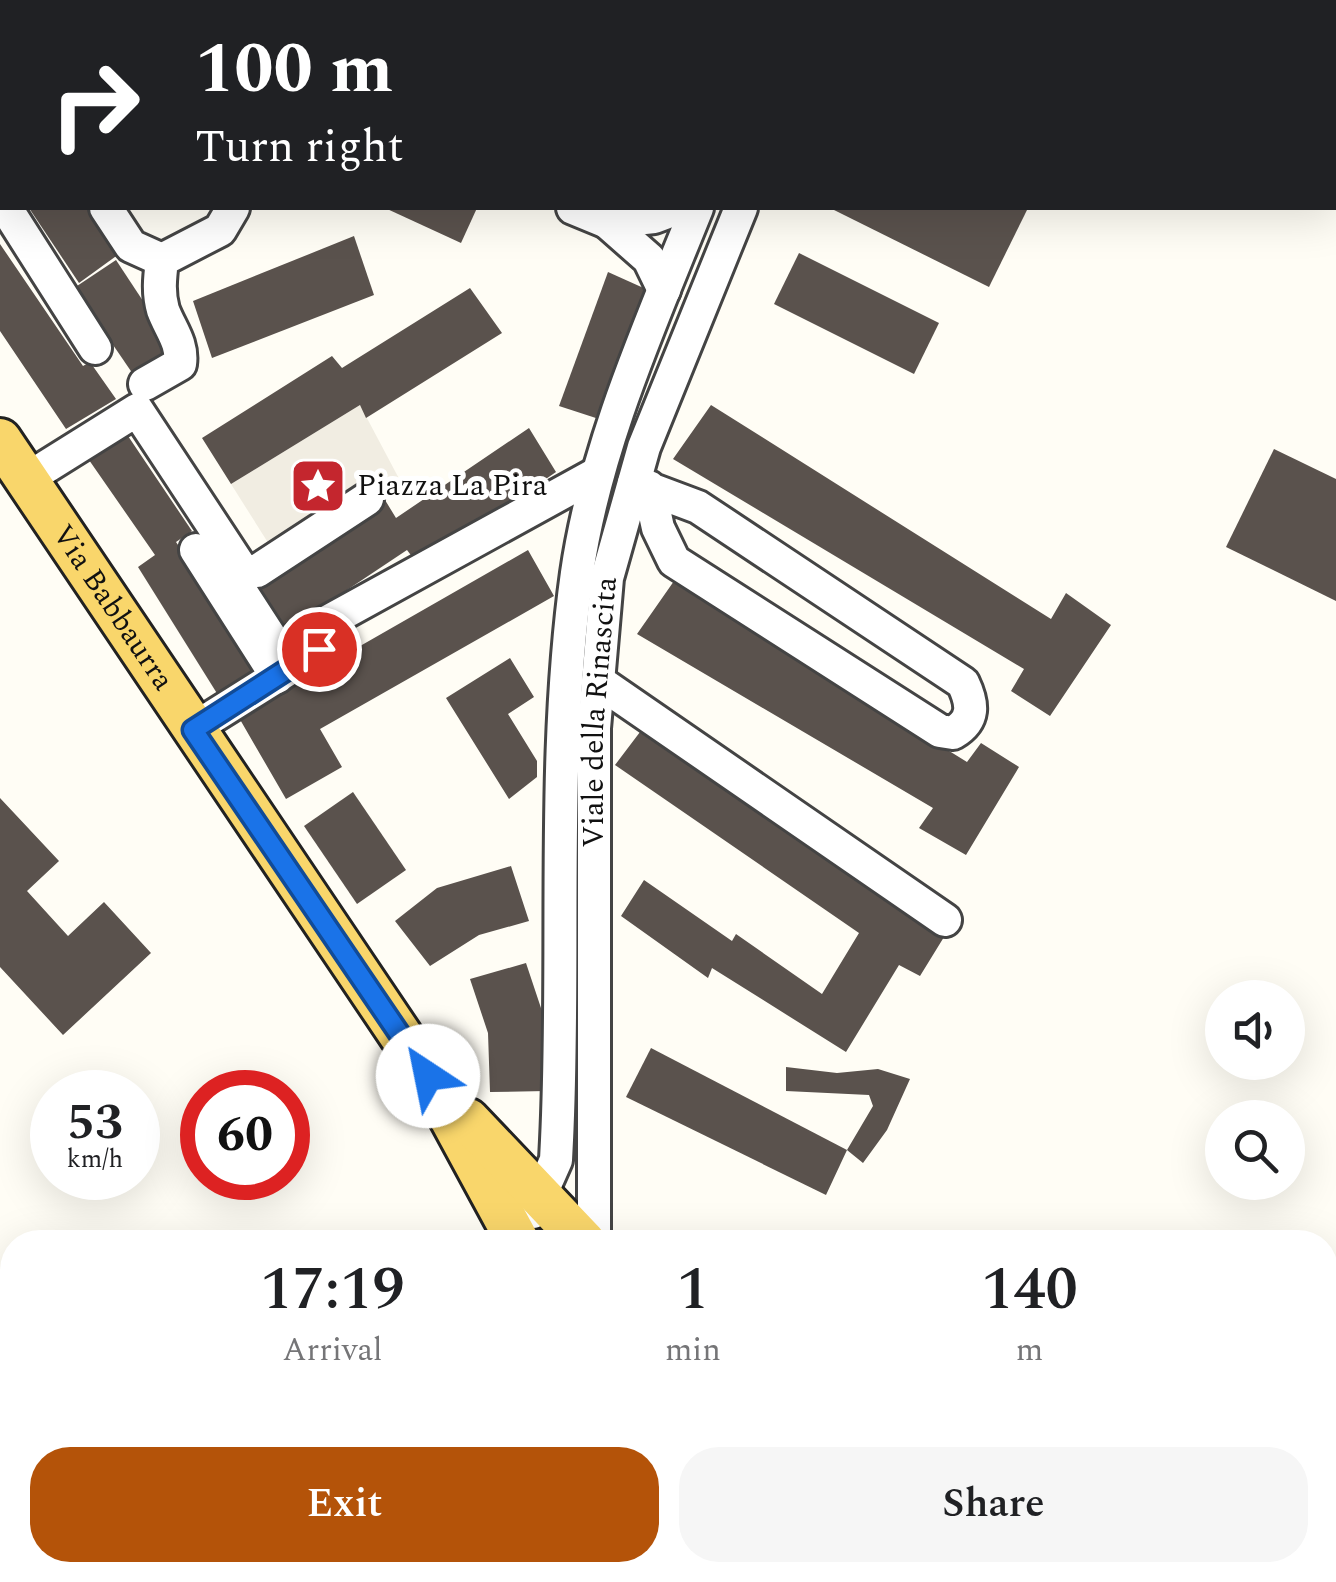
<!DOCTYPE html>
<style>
:root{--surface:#fff;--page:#f6f6f6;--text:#202124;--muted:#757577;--accent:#b45309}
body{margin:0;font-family:Spectral,serif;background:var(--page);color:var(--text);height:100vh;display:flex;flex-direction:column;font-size:38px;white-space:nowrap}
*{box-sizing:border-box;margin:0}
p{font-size:32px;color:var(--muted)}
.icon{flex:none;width:55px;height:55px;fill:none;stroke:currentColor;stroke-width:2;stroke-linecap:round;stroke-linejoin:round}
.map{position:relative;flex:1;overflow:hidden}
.details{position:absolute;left:0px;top:1230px;width:1338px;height:352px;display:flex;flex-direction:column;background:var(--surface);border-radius:40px 40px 0 0;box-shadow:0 10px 40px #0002}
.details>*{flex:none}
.hud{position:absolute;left:0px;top:0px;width:1338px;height:210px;box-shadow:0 10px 40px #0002;background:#202124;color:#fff;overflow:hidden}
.controls{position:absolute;left:1205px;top:980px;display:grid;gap:20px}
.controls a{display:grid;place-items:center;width:100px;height:100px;border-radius:50%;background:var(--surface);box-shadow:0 10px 40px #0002;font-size:50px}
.speed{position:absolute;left:30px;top:1070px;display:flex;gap:20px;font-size:50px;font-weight:700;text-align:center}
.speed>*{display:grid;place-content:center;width:130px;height:130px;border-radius:50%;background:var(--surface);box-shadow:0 10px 40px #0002;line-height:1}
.speed small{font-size:25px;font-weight:400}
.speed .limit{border:15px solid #d22;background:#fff;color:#111}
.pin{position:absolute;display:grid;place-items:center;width:85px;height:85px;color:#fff;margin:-42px;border:5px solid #fff;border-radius:50%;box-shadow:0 2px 10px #0007}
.me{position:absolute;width:110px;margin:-55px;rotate:326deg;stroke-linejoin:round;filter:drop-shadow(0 0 8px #0008)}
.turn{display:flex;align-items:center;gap:35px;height:210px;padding:0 30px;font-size:45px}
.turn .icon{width:130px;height:130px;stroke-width:2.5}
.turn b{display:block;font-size:70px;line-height:85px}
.eta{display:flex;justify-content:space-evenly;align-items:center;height:170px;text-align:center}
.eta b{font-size:60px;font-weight:600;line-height:70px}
.primary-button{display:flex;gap:20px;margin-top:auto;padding:20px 30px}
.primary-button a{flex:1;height:115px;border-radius:40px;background:var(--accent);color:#fff;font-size:40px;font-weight:600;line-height:115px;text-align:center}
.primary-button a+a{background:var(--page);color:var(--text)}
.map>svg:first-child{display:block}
.green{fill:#d5ebbd}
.plaza{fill:#f1ede2}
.building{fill:#5a524d}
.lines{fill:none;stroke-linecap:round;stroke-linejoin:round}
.minor-casing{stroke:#444;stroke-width:38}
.major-casing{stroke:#222;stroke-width:48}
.path{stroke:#333;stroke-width:5;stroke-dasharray:10 5;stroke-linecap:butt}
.minor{stroke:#fff;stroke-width:32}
.major{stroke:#f9d66b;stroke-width:42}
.route-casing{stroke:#114b97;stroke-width:25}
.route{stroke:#1a73e8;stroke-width:18}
.labels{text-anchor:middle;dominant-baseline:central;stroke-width:10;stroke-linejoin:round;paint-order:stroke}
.poi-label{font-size:30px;fill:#111;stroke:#fff;text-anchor:start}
.street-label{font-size:30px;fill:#111;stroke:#fff}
</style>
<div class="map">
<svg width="1336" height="1582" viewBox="0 0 1336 1582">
<rect width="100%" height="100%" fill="#fffdf5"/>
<path class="green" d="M1155 1570H1314L1315 1582H1154Z"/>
<path class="plaza" d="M360 405 404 488 284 568 231 484Z"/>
<g class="building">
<path d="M29 208H89L119 254 79 283Z"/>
<path d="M385 208H477L461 243Z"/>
<path d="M830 208H1028L989 287Z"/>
<path d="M354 236 374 295 212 358 193 301Z"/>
<path d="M0 244 83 366 90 362 116 399 66 429 0 331Z"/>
<path d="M799 253 939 323 914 374 774 304Z"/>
<path d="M116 260 174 348 135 377 74 288Z"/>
<path d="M608 272 648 290 602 420 559 406Z"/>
<path d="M470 288 502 333 366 418 360 405 231 484 202 438 332 356 342 368Z"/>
<path d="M711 405 1051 619 1066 593 1111 625 1050 716 1011 691 1024 669 673 459Z"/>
<path d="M529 428 556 472 419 566 407 550 284 632 253 588 385 500 396 518Z"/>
<path d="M126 433 192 531 176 542 260 666 218 695 138 567 155 555 89 460Z"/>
<path d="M1274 449 1336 479V601L1226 547Z"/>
<path d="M528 550 554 596 320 729 342 767 286 799 238 716Z"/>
<path d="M674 581 967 762 981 743 1019 767 966 855 919 828 933 808 637 634Z"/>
<path d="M510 658 534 697 508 714 537 761V777L509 799 446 698Z"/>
<path d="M640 732 944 937 920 976 899 965 846 1052 712 968 708 978 621 916 644 880 732 941 736 934 822 994 859 933 615 765Z"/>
<path d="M353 792 406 870 357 904 304 826Z"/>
<path d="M0 798 59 861 27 891 68 936 104 902 151 953 63 1035 0 967Z"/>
<path d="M511 866 529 921 479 935 430 966 395 921 437 888Z"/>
<path d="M526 963 548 1029 546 1091 490 1092 488 1033 470 979Z"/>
<path d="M651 1048 847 1150 826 1195 626 1097Z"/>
<path d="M786 1067 837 1073 878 1069 910 1079 887 1130 863 1163 847 1150 873 1106 869 1095 786 1091Z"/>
<path d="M681 1570H735L739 1582H685Z"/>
<path d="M853 1570H902L901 1582H851Z"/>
</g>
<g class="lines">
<g class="minor-casing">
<g id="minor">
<path d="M102 0 108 2"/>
<path d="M474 0 478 2"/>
<path d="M783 2 784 0"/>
<path d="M824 2 825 0"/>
<path d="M106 208 131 246 162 260"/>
<path d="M573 208 607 222"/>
<path d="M13 219 95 348"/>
<path d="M664 290 649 259 607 222 654 217 678 208"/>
<path d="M145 384 180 364C183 343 170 329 163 310 158 293 160 277 162 260L220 230 233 208"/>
<path d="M25 480 137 410 243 571 232 578 278 649 598 473"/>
<path d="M634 483 698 507 963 683C973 704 975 720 953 733L940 731 674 561 658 528 649 487"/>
<path d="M196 550 277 677"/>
<path d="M243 571H257L367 499"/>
<path d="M598 681 945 920"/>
<path d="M193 729 295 665"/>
<path d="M533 1212 556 1160 557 1140C566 952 551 760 577 573 595 447 650 325 697 208"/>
<path id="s1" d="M594 1242V728L607 578 644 447 741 208"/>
<path d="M1325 1409 1336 1407"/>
<path d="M453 1582 461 1570"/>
<path d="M553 1582 559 1570"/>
<path d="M931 1582 933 1570"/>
</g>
</g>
<g class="major-casing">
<g id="major">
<path id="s2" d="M0 440 428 1076 518 1242"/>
<path d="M468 1120 584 1242"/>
<path d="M589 1570 590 1582"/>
<path d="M633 1570 634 1582"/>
</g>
</g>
<g class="path">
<path d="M1325 1541 1336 1540"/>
<path d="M1192 1570V1582"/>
</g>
<use href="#minor" class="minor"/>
<use href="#major" class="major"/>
</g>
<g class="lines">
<g class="route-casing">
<path id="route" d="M319 649 193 730 428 1076"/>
</g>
<use href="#route" class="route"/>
</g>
<defs>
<g id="sight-square" transform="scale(2.875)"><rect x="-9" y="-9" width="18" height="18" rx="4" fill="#c4262e" stroke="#fff"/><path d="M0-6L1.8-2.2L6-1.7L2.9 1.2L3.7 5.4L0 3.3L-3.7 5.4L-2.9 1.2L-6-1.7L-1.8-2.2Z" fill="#fff"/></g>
</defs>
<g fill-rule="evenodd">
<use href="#sight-square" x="318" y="486"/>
</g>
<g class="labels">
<g class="poi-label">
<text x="357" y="486">Piazza La Pira</text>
</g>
<g class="street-label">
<text stroke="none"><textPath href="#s2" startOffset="202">Via Babbaurra</textPath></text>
<text stroke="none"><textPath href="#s1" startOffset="530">Viale della Rinascita</textPath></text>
</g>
</g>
</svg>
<div class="controls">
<a><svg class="icon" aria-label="sound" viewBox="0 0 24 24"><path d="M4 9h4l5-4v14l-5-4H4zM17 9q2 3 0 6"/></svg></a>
<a><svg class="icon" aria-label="search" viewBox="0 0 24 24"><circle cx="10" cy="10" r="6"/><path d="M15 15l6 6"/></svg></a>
</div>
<div class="speed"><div>53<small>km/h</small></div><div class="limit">60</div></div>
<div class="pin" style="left:319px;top:649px;background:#d93025"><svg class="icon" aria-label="arrive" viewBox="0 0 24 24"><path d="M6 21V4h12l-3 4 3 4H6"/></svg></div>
<svg class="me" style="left:428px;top:1076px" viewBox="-20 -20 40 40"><circle r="19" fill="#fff"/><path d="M0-13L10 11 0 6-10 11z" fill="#1a73e8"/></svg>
<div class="hud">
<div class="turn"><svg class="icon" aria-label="right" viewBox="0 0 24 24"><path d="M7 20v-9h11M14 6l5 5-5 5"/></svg><div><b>100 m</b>Turn right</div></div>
</div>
<section class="details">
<div class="eta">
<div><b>17:19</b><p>Arrival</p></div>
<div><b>1</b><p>min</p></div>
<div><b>140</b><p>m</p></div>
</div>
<div class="primary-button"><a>Exit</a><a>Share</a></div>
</section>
</div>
